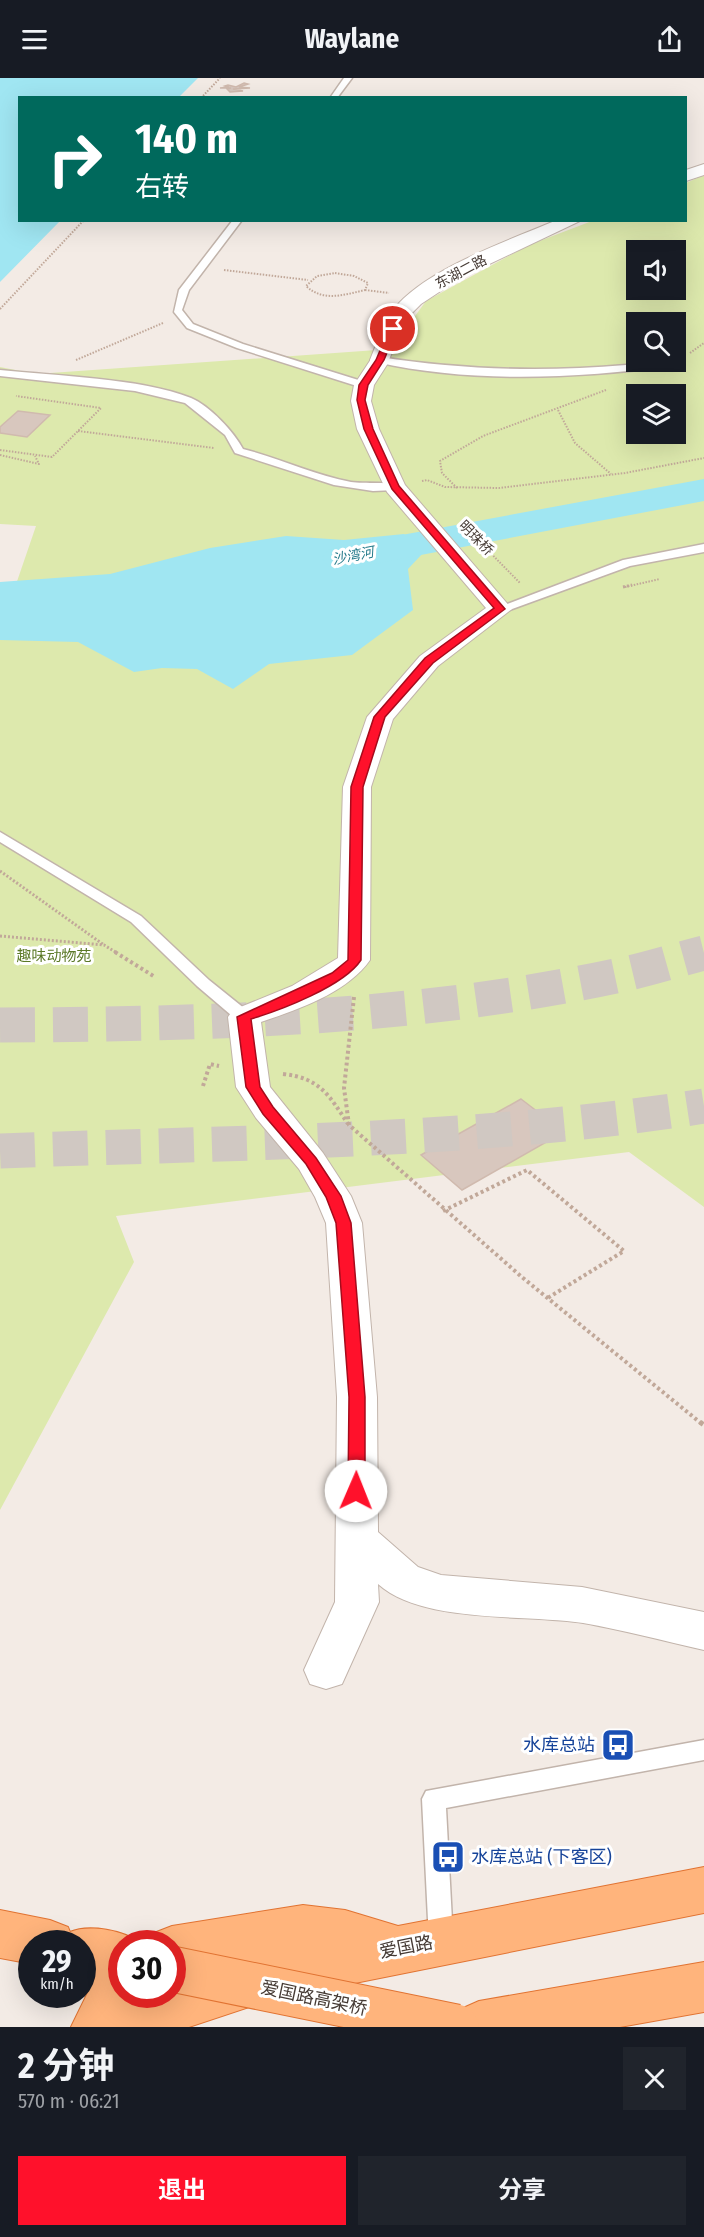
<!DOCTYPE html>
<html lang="zh">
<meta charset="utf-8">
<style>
:root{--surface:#171b24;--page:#20242c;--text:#f1f3f6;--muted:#9ea1a6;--accent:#ff112b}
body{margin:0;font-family:"Fira Sans Condensed","Noto Sans SC",sans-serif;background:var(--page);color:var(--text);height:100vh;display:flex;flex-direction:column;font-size:22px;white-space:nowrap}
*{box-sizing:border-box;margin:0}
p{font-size:20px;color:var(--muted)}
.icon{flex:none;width:33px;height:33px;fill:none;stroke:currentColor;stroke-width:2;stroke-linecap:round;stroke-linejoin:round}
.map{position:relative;height:1949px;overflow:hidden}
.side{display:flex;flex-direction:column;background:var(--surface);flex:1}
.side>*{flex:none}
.top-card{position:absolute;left:18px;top:18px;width:669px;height:126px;border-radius:0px;box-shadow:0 6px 24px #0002;background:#00695c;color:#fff;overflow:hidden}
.tools{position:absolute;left:626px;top:162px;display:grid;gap:12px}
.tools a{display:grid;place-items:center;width:60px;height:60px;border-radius:0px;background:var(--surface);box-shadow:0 6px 24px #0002;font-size:30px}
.speed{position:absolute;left:18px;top:1852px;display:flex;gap:12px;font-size:30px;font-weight:700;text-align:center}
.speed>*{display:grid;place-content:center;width:78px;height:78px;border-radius:50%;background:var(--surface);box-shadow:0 6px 24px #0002;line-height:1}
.speed small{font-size:15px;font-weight:400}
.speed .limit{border:9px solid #d22;background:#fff;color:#111}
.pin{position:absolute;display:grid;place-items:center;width:51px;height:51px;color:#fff;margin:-26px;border:3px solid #fff;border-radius:50%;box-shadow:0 2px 6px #0007}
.me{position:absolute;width:66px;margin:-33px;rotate:1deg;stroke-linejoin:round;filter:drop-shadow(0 0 4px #0008)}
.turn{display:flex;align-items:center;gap:21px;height:126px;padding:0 18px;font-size:27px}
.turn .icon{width:78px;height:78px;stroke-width:2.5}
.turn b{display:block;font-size:42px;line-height:51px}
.round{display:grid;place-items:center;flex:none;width:63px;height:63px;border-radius:0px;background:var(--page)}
.summary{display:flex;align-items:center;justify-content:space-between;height:102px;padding:0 18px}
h1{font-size:36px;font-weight:700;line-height:45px}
.primary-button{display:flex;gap:12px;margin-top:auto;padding:12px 18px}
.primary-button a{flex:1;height:69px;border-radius:0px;background:var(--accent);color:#fff;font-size:24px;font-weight:700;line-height:69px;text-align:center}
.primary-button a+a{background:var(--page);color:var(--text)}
header{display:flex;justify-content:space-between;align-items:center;height:78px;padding:0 18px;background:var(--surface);font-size:27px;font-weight:700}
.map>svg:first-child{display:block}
.green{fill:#dde9ad;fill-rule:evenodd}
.water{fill:#a0e6f2}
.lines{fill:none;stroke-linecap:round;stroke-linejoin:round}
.river{fill:#a0e6f2;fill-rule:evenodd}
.building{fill:#d8c7be;stroke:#d0baae;stroke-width:1.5}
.motorway-tunnel{stroke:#d0c8c2;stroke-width:35;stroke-dasharray:35 18;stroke-linecap:butt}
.service-casing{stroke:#c2b4ab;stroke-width:3}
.minor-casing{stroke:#c2b4ab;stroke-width:2}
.tertiary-casing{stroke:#c2b4ab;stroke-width:2}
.trunk-casing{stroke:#e17332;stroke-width:2}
.path-far3{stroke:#c1a899;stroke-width:2;stroke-dasharray:1.5 1.5;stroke-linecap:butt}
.path-far2{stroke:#c1a899;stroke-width:3;stroke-dasharray:2 2;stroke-linecap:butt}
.path-far1{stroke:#c1a899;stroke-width:4;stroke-dasharray:3 3;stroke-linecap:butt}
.path{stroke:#c1a899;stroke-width:5;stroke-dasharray:4 4;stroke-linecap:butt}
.service{fill:#fff;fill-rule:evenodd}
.minor{fill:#fff;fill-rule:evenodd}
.tertiary{fill:#fff;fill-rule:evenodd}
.trunk{fill:#ffb47c;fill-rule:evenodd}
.trunk-bridge-casing{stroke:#e17332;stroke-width:47;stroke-linecap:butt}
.trunk-bridge{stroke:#ffb47c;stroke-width:45}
.route{fill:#ff112b;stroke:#a60b1c;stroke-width:1.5}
.labels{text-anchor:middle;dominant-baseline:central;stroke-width:6;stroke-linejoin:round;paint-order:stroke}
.far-street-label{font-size:14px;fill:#463b35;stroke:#fff}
.far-water-label{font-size:14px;font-style:italic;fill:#257b8b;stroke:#fff}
.park-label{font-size:15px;fill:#5b7927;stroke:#fff}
.near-transit-label{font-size:18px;fill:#164399;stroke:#fff;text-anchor:end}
.near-street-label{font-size:18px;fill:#463b35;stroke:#fff}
</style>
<header><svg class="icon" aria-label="menu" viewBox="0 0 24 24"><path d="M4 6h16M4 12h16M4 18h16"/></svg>Waylane<svg class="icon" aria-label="share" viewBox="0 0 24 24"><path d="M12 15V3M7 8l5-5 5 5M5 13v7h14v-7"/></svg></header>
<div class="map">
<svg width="704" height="1949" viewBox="0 0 704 1949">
<rect width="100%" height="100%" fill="#f3ebe5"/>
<path class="green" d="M704 97V1129L629 1074 116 1138 134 1184 0 1432V553L36 448 0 446V289L36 296 391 271 426 223 529 167 592 143 686 142V105ZM636 172H675V212H636ZM636 244H675V284H636ZM636 316H675V356H636Z"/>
<g class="water">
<path d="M0 0H198L179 19 20 20V142L60 143 0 204Z"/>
<path d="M404 456 424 474 408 491 413 532 352 577 269 586 233 611 197 591 162 590 134 594 78 564 0 562V504L110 496 210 470 286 458 344 462Z"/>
</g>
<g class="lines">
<path class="river" d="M704 401V423L342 492 328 488 322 480 328 472 342 468Z"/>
</g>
<g class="building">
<path d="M244 5 248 6 239 9 250 10 233 11 243 13 230 14 227 11 231 10H220L229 9 225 8 228 7 236 9Z"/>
<path d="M18 333 50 337 27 359 0 355V349Z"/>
<path d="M521 1021 564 1054 462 1112 421 1077Z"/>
</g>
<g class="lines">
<g class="motorway-tunnel">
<path d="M0 947C207 946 417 941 620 897 649 891 676 882 704 875"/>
<path d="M0 1073C234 1064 472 1065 704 1028"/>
</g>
<g class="service-casing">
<g id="service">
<path d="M344 0H352L337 20H330Z"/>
<path d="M233 142H242L189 212 182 232 193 246 243 266 368 305V309H360L237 270 187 250 174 234 179 212Z"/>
<path d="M380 279C462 292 543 294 626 287 641 286 663 287 675 282L679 285 674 288C577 300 473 306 376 284L375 282Z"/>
<path d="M0 292C55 298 141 300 191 320 210 328 234 354 243 371 279 380 314 397 351 404 363 406 393 403 401 409L395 412 373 413 334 407 235 375 225 357 185 325 135 313 0 298Z"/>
<path d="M704 466V474L630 488 504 534 500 535 494 531 623 482Z"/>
<path d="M0 754 141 838 209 902 250 935 252 939 250 943H238L197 908 131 844 0 764Z"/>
<path d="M704 1662V1682L446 1730 453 1862 450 1870 441 1874 432 1870 429 1862 422 1721 426 1713Z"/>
</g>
</g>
<g class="minor-casing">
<path id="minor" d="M380 276 387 278 390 282 374 307 371 323 379 351 405 407 512 531 438 588 393 641 371 709 370 882C347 915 297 932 261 944L270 1009 323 1075 351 1118 362 1145 377 1319 378 1454 418 1489 441 1497 582 1509 704 1534V1572C664 1563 623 1552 583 1545 526 1536 422 1546 378 1506L379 1524 342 1606 326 1611 310 1606 304 1592 335 1524 337 1319 326 1145 315 1119 299 1091 256 1040 236 1009 228 939 233 932 292 908 338 880 343 709 367 639 420 578 486 530 387 414 357 351 351 323 354 307 373 278Z"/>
</g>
<g class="tertiary-casing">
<g id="tertiary">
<path d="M704 86V97L686 103V92Z"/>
<path d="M557 142H582L462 199 421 226 407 240 387 286H373L370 282C377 265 382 247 393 232 425 191 510 162 557 142Z"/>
</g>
</g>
<g class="trunk-casing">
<g id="trunk">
<path d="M704 1789V1835L270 1922 189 1949H71L95 1900 82 1897V1866H32V1886L0 1880V1832L50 1842 68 1849 70 1854C88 1846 126 1852 141 1866H122V1917H172V1904L222 1888 172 1896V1866H150L154 1855 172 1848 303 1827 345 1832 398 1848Z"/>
<path d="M704 1884V1934L620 1949H453L461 1931 479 1923Z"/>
</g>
</g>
<g class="path-far3">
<path d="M201 20 220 0"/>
<path d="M224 192 308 202"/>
<path d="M335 195 354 198 368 205 365 212C344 217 323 224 306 208L317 198Z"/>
<path d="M365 212 389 215"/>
<path d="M0 231 84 142"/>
<path d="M690 275 704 265"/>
<path d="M76 282 163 245"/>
<path d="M558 332 575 365 611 396"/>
<path d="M78 353 214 370"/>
<path d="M0 372 52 379 101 330 16 318"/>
<path d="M0 377 39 386 35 378"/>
<path d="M422 403 427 402 445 409 499 410 625 395 704 380"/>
<path d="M457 410 442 395 440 383 483 358 606 312"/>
<path d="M466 450 520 505"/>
<path d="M625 509 660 501"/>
</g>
<g class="path-far2">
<path d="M623 509 632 507"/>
<path d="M0 793 104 867"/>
<path d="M0 858 104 867 117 875"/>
</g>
<g class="path-far1">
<path d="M115 874 155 899"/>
<path d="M354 919 344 1010 349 1047 523 1200 702 1346"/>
<path d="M283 996C320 1000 329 1017 348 1046"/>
<path d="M203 1008 210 986 219 988"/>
<path d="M443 1133 527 1092 624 1173 546 1221"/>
</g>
<path class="path" d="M700 1344 704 1347"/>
<use href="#service" class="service"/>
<use href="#minor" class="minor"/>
<use href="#tertiary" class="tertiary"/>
<use href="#trunk" class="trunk"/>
<g class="trunk-bridge-casing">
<path id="trunk-bridge" d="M172 1891 456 1949"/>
</g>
<use href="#trunk-bridge" class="trunk-bridge"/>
</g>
<path class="route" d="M393 249 397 251 384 282 368 307 365 322 373 351 399 408 505 531 433 585 385 639 363 709 361 882C344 908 281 932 251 941L260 1009 273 1029 316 1080 341 1118 351 1145 365 1319V1413L362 1418H350L348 1413 349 1319 336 1145 326 1119 306 1086 263 1036 246 1009 237 939 332 895 348 882 351 709 374 639 425 580 494 530 392 411 364 351 357 322 359 307 376 282 389 251Z"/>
<defs>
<g id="bus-square" transform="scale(1.725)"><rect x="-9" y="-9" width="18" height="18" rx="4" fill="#1a4fb4" stroke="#fff"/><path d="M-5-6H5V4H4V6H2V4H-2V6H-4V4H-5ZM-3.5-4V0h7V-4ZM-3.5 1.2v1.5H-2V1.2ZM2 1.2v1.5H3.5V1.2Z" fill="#fff"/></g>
</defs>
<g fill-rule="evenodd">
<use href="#bus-square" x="618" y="1667"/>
<use href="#bus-square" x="448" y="1779"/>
</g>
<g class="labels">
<g class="far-street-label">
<text transform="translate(461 194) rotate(-28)">东湖二路</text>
<text transform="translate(476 460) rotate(45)">明珠桥</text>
</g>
<g class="far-water-label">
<text transform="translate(353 478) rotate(-11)">沙湾河</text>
</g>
<g class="park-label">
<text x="54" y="878">趣味动物苑</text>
</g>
<g class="near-transit-label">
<text x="595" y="1667">水库总站</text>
<text x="471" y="1779" text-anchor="start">水库总站 (下客区)</text>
</g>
<g class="near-street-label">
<text transform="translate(406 1869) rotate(-11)">爱国路</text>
<text transform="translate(314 1920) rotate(12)">爱国路高架桥</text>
</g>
</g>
</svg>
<div class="tools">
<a><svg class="icon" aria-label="sound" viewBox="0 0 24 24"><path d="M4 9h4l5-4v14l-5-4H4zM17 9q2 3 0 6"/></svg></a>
<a><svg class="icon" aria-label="search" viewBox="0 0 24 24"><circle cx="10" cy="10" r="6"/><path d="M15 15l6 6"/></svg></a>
<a><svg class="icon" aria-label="layers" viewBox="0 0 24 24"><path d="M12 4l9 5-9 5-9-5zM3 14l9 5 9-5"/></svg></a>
</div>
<div class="speed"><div>29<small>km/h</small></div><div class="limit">30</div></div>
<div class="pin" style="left:393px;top:251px;background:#d93025"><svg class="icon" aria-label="arrive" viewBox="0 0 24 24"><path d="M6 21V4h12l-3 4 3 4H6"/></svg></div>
<svg class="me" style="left:356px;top:1413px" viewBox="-20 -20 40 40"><circle r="19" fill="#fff"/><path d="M0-13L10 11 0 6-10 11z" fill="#ff112b"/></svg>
<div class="top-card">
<div class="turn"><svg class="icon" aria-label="right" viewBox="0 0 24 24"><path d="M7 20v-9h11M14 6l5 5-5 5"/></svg><div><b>140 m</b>右转</div></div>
</div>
</div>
<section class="side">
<div class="summary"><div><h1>2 分钟</h1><p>570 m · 06:21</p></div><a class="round"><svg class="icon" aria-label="close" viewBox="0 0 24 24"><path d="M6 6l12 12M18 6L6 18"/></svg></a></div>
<div class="primary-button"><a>退出</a><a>分享</a></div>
</section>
